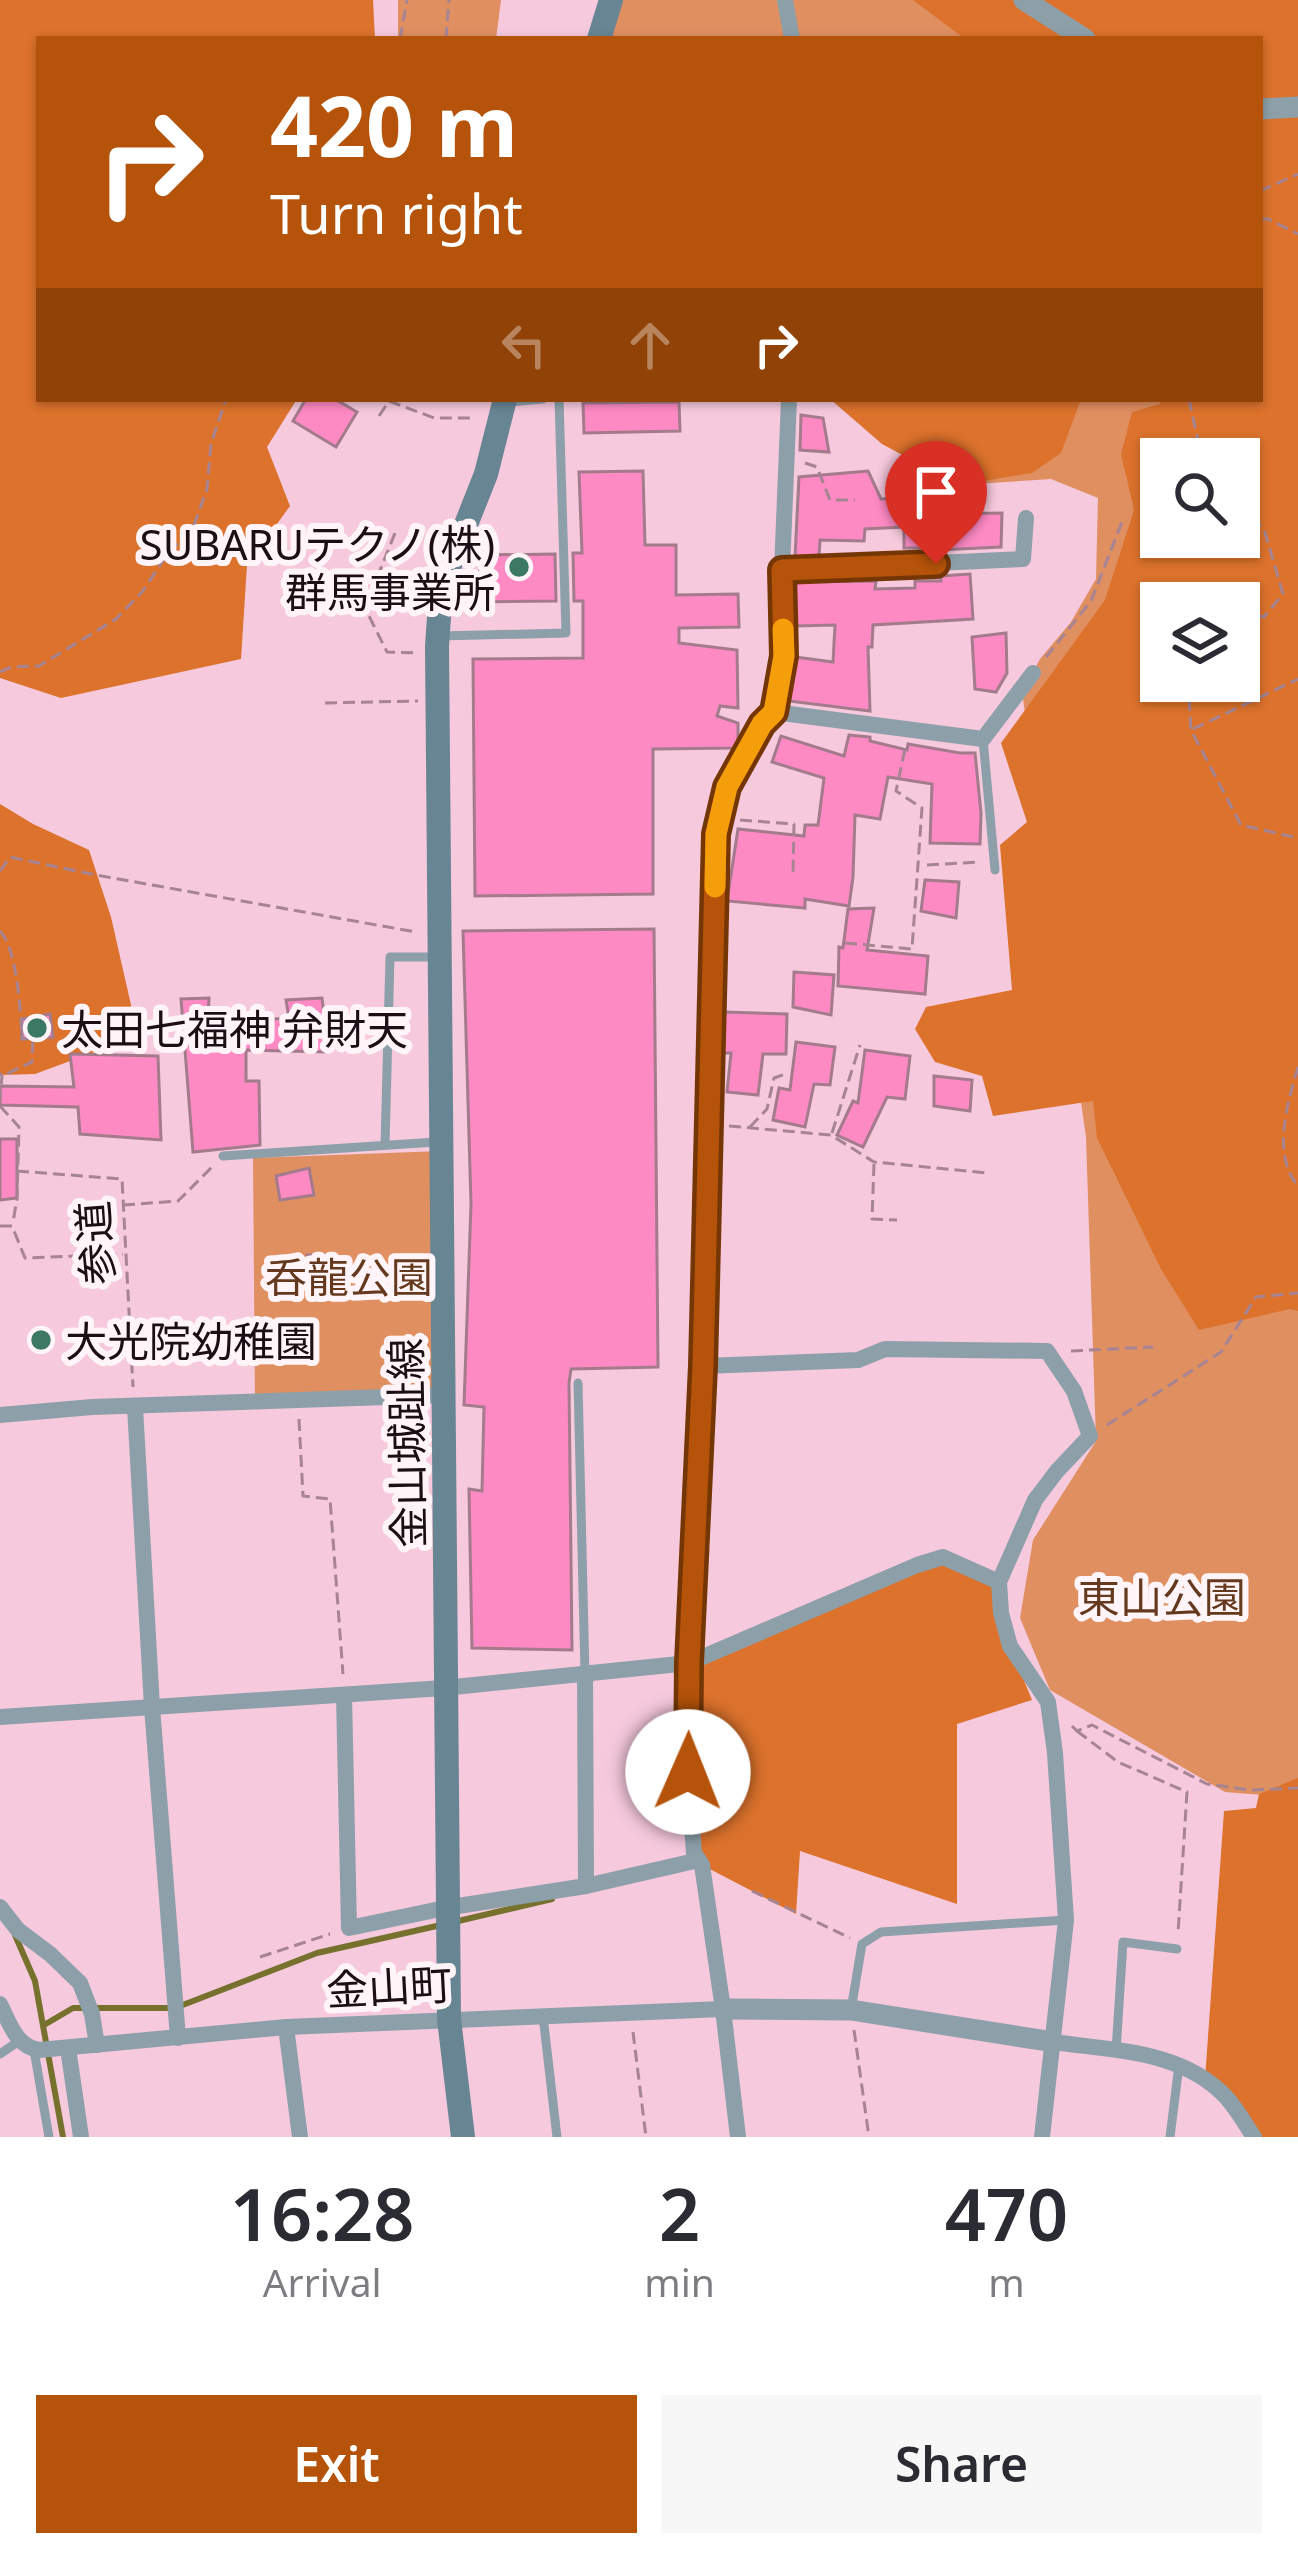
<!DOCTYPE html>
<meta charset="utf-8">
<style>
:root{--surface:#fff;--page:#f7f7f7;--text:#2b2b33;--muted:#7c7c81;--accent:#b45309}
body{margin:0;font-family:"Noto Sans","Noto Sans JP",sans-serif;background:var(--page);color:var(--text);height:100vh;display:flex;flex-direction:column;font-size:45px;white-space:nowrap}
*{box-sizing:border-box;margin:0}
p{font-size:39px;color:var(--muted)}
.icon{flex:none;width:66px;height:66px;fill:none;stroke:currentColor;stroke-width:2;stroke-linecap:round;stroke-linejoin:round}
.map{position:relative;height:2137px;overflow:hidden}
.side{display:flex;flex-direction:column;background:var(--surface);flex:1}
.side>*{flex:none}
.hud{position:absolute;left:36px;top:36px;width:1227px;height:366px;border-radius:0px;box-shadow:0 3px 9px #0004;background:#b45309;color:#fff;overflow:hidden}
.controls{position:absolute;left:1140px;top:438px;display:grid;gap:24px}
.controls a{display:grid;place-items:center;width:120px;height:120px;border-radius:0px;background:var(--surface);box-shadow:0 3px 9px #0004;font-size:60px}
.pin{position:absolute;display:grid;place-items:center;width:102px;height:102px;color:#fff;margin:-123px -51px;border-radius:50% 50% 50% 0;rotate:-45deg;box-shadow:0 0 12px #0007}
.pin .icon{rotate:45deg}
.me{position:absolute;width:132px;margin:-66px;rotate:1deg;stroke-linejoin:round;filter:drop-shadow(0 0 9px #0008)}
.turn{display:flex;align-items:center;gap:42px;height:252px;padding:0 36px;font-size:54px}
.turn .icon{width:156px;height:156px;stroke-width:2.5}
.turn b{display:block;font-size:84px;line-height:102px}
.lanes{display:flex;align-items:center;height:114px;padding:0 36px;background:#0003;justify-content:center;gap:60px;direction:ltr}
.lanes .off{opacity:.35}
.eta{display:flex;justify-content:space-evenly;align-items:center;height:204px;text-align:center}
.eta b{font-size:72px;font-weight:600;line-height:84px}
.button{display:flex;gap:24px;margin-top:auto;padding:24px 36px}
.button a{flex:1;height:138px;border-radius:0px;background:var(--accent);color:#fff;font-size:48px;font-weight:600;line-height:138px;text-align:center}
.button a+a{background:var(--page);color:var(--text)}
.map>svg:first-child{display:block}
.green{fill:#e08f61;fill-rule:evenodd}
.forest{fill:#dc722c;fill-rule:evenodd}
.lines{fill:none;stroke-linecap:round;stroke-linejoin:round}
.stream{stroke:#76722d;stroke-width:6}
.building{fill:#fe8ac4;stroke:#a47b8d;stroke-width:3}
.path{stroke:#a68493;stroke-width:3;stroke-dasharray:12 6;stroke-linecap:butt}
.service{stroke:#8da0aa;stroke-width:9}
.minor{stroke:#8da0aa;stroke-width:16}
.tertiary{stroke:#8da0aa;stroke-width:21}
.secondary{stroke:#688593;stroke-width:24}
.route-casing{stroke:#753606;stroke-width:30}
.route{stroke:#b45309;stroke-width:21}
.slow{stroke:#f59e0b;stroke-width:21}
.poi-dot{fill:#3b7965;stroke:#fff5f9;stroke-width:4.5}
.labels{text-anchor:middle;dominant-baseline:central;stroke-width:12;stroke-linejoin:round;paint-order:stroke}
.poi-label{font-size:42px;fill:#1d0e15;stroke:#fff5f9;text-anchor:start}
.street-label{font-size:42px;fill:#1d0e15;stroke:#fff5f9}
.park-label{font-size:42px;fill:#65391e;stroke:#fff5f9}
</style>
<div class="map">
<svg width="1298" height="2137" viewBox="0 0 1298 2137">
<rect width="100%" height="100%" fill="#f6c9dd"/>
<g class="green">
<path d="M398 0H501L496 39H398Z"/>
<path d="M611 0H1298V1798L1225 1792 1050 1690 1020 1618 1033 1540 1096 1441 1086 1137 1022 692 1040 659 1071 622 1096 579 1098 498 1051 479 958 485 859 399H1260V39H599ZM1161 459H1239V537H1161ZM1161 603H1239V681H1161Z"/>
<path d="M441 1151 445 1395 255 1401 253 1158Z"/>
</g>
<g class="forest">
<path d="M0 0H373L375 39H39V399H297L267 447 290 506 247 565 241 659 61 698 0 678Z"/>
<path d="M913 0H1298V1311L1290 1309 1199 1330 1161 1269 1097 1138 1093 1101 993 1116 982 1076 935 1062 915 1029 926 1007 1012 990 1000 845 1027 822 1001 743 1105 600 1134 510 1121 454 1132 412 1160 404 1161 399H1260V39H965ZM1161 459H1239V537H1161ZM1161 603H1239V681H1161Z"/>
<path d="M830 399H1081L1061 453 1032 473 958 485 882 444Z"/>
<path d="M0 804 33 824 89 850 111 917 131 1005 127 1040 35 1074 0 1075Z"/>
<path d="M943 1557 999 1582 1010 1646 1032 1700 957 1724V1904L800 1851 796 1914 702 1865 689 1663Z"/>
<path d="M1298 1778V2137H1247L1205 2079 1224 1811 1256 1808 1259 1794Z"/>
</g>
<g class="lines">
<g class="stream">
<path d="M454 1922 552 1899"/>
<path d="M15 1935 35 1981 63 2137"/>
<path d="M44 2025 73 2008H175L317 1953 441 1925"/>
</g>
</g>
<g class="building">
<path d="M306 399H335L357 412 336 447 293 421Z"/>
<path d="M679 402 680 431 584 433 583 403Z"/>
<path d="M801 415 823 418 829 452 800 450Z"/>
<path d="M643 471 645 545H676V595L738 594 739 627 679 628V643L737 650 738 708 720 706 717 716 738 723V741L734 748 653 749V894L475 896 473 659 583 658V601H574L573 553H582L579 472Z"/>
<path d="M868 471 881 499 897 498 898 508H936V514L1002 513 1001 547 939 550V548H904V527L865 529 864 541 820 540 819 556 795 557 799 477Z"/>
<path d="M555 554 556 601 473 602V579H480V555Z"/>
<path d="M970 574 973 619 873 625 872 647H868L870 711 789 701 795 657 833 662 835 625 795 626V582L876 581 875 589 915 588V581H941V576Z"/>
<path d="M1006 633 1007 673 996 692 975 689 972 637Z"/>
<path d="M849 735 870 737V741L907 750 908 744 960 753H975L981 813 980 844 930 843 932 784 888 777 880 819 855 815 853 877 849 906 805 899V908L727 901 738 829 804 836 805 825H818L824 778 772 762 781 736 844 756Z"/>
<path d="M925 880 959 882 956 918 921 911Z"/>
<path d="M874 908 867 950 928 956 925 994 838 986 839 947 843 948 848 909Z"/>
<path d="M654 929 658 1367 571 1369 569 1383 572 1650 472 1648 469 1489 482 1491 484 1407 464 1405 471 1204 463 931Z"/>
<path d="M794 972 834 975 831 1015 793 1007Z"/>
<path d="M209 998 208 1018 289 1019 286 1000 322 998 329 1052 246 1050V1081H259L260 1145 193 1152 181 999Z"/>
<path d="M724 1012 787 1014 786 1054H763L758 1095 727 1092 731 1053H723Z"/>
<path d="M50 1014 53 1037 22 1039V1019Z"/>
<path d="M796 1042 835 1047 830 1085 814 1084 805 1127 773 1120 779 1088 790 1090Z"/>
<path d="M865 1050 910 1056 905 1099 887 1097 863 1147 837 1135 853 1101 858 1103Z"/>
<path d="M70 1054 158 1056 161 1140 80 1134 78 1107 0 1105V1086L74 1087Z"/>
<path d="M934 1076 972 1080 970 1111 934 1106Z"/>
<path d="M0 1139H17V1198L0 1200Z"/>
<path d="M309 1168 314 1195 280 1200 276 1176Z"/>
<path d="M307 1255H332L334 1282 309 1286Z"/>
</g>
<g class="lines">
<g class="path">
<path d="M400 39 407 0"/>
<path d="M446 39 449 0"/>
<path d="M1260 191 1298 174"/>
<path d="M1260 219H1268L1298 234"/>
<path d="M1189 399 1202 459"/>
<path d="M379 416 389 401 434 418H474"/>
<path d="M805 463 817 467 830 500H855"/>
<path d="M1239 506 1264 529 1283 594 1264 617 1239 610"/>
<path d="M395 533 365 608 387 652 417 653"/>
<path d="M1201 603 1202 599 1216 603"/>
<path d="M1046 657 1091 601 1122 522"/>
<path d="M0 672 11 667 39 666 116 619 142 592 165 558 194 525 207 489 211 444 226 399"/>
<path d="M1188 681 1191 730 1241 825 1298 838"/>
<path d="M325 703 418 701"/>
<path d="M1193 729 1298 679"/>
<path d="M740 820 794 824 793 875"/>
<path d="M927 865 981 862"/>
<path d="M0 871 10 857 96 875 416 932"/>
<path d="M0 931C17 948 21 1014 22 1039L33 1038 32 1062 2 1076"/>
<path d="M845 943 912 949 922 808 896 791 905 749"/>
<path d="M1298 1067C1288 1102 1271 1154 1298 1186"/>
<path d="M0 1073 2 1076 0 1099"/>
<path d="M0 1106 19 1127 17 1199 13 1222"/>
<path d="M729 1126 831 1135 874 1162 987 1173"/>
<path d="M750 1127 767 1109 774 1078 788 1073"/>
<path d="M832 1133 860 1045"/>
<path d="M874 1164 872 1219 897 1220"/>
<path d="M17 1171 122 1179 133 1387"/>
<path d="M123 1205 178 1201 213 1166"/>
<path d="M0 1226H12L25 1258 123 1254"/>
<path d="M1071 1351 1153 1347"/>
<path d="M299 1419 303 1496 330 1499 343 1674"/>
<path d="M1107 1425 1221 1352 1256 1297 1298 1293"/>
<path d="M1072 1726 1077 1731 1092 1725 1207 1784 1250 1790 1298 1788"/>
<path d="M1077 1731 1118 1762 1187 1792 1178 1933"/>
<path d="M752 1891 850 1938"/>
<path d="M260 1957 330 1934"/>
<path d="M854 2030 869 2137"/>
<path d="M633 2032 646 2137"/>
</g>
<g class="service">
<path d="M509 402 543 399"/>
<path d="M440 636 566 633 559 399"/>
<path d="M983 739 995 870"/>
<path d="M385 1145 390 957H439"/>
<path d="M223 1156 436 1142"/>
<path d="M578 1383 585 1674"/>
<path d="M851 2010 862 1944 881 1932 1066 1920"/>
<path d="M543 2016 557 2137"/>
<path d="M34 2050 49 2137"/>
<path d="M1116 2051 1123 1942 1177 1949"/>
<path d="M0 2054 19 2041"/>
<path d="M1170 2137 1179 2065"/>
</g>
<g class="minor">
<path d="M785 0 792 39"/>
<path d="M782 570 1023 559 1026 518"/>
<path d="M774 712 983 739 1033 673"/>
<path d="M703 1366 858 1360 885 1349 1047 1351 1074 1391 1090 1436 1057 1471 1035 1500 999 1582 1001 1613 1010 1646 1048 1702 1055 1753 1066 1920 1042 2137"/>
<path d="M135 1407 152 1707 178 2038"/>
<path d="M0 1415 92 1407 445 1395"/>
<path d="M344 1695 349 1928 445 1908 586 1886 585 1674"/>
<path d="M0 1717 444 1688 689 1663 917 1565 943 1557 999 1582"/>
<path d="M586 1886 699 1860"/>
<path d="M0 1907 18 1930 50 1954 80 1983 92 2014 97 2045"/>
<path d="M0 2004C10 2024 16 2046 39 2050L286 2027 723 2009"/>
<path d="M286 2027 300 2137"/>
<path d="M1054 2042C1114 2051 1182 2050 1226 2097 1237 2109 1245 2124 1254 2137"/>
<path d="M68 2048 81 2137"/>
<path d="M738 2137 723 2009 702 1865 694 1853 688 1772 689 1663 703 1366 716 834 727 787 762 724 774 712 782 667V570L789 399"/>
</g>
<g class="tertiary">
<path d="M1024 0 1085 39"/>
<path d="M1260 109 1298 107"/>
<path d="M723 2009 851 2010 1054 2042"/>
</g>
<g class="secondary">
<path d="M599 39 611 0"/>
<path d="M463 2137 449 2019 437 646 440 603 446 575 486 474 505 399"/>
</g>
</g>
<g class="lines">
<g class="route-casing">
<path id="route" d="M688 1772 689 1663 703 1366 716 834 727 787 762 724 774 712 784 656 782 570 936 564"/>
</g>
<use href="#route" class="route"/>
<path class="slow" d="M715 887 716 834 727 787 762 724 774 712 784 656 783 629"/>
</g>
<g class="poi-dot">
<circle cx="519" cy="567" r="12"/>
<circle cx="37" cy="1028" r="12"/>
<circle cx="41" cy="1340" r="12"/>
</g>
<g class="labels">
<g class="poi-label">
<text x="495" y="543" text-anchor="end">SUBARUテクノ(株)<tspan x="495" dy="48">群馬事業所</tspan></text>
<text x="61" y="1028">太田七福神 弁財天</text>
<text x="65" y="1340">大光院幼稚園</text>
</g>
<g class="street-label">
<text transform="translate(94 1243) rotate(-94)">参道</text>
<text transform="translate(406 1443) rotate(-91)">金山城趾線</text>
<text transform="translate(389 1986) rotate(-3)">金山町</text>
</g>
<g class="park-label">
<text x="349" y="1276">呑龍公園</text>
<text x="1162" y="1596">東山公園</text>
</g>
</g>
</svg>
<div class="controls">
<a><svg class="icon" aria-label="search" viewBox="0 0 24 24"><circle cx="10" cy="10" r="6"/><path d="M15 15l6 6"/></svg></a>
<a><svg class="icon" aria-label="layers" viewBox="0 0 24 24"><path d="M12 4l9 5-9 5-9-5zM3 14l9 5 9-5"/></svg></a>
</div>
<div class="pin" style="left:936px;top:564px;background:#d93025"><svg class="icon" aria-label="arrive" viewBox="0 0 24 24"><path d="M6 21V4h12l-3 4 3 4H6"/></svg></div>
<svg class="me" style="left:688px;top:1772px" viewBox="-20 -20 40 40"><circle r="19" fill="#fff"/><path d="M0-13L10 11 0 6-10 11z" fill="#b45309"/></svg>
<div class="hud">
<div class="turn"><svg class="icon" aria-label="right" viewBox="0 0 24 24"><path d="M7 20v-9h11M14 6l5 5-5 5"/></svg><div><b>420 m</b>Turn right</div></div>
<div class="lanes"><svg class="icon off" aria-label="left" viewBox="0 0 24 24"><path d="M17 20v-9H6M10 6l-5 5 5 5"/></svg><svg class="icon off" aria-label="ahead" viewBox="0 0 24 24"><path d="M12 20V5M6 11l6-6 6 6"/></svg><svg class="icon" aria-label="right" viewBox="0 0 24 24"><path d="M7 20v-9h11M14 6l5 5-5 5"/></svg></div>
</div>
</div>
<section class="side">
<div class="eta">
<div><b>16:28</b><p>Arrival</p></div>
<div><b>2</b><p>min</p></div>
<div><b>470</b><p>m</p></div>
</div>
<div class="button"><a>Exit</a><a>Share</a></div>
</section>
